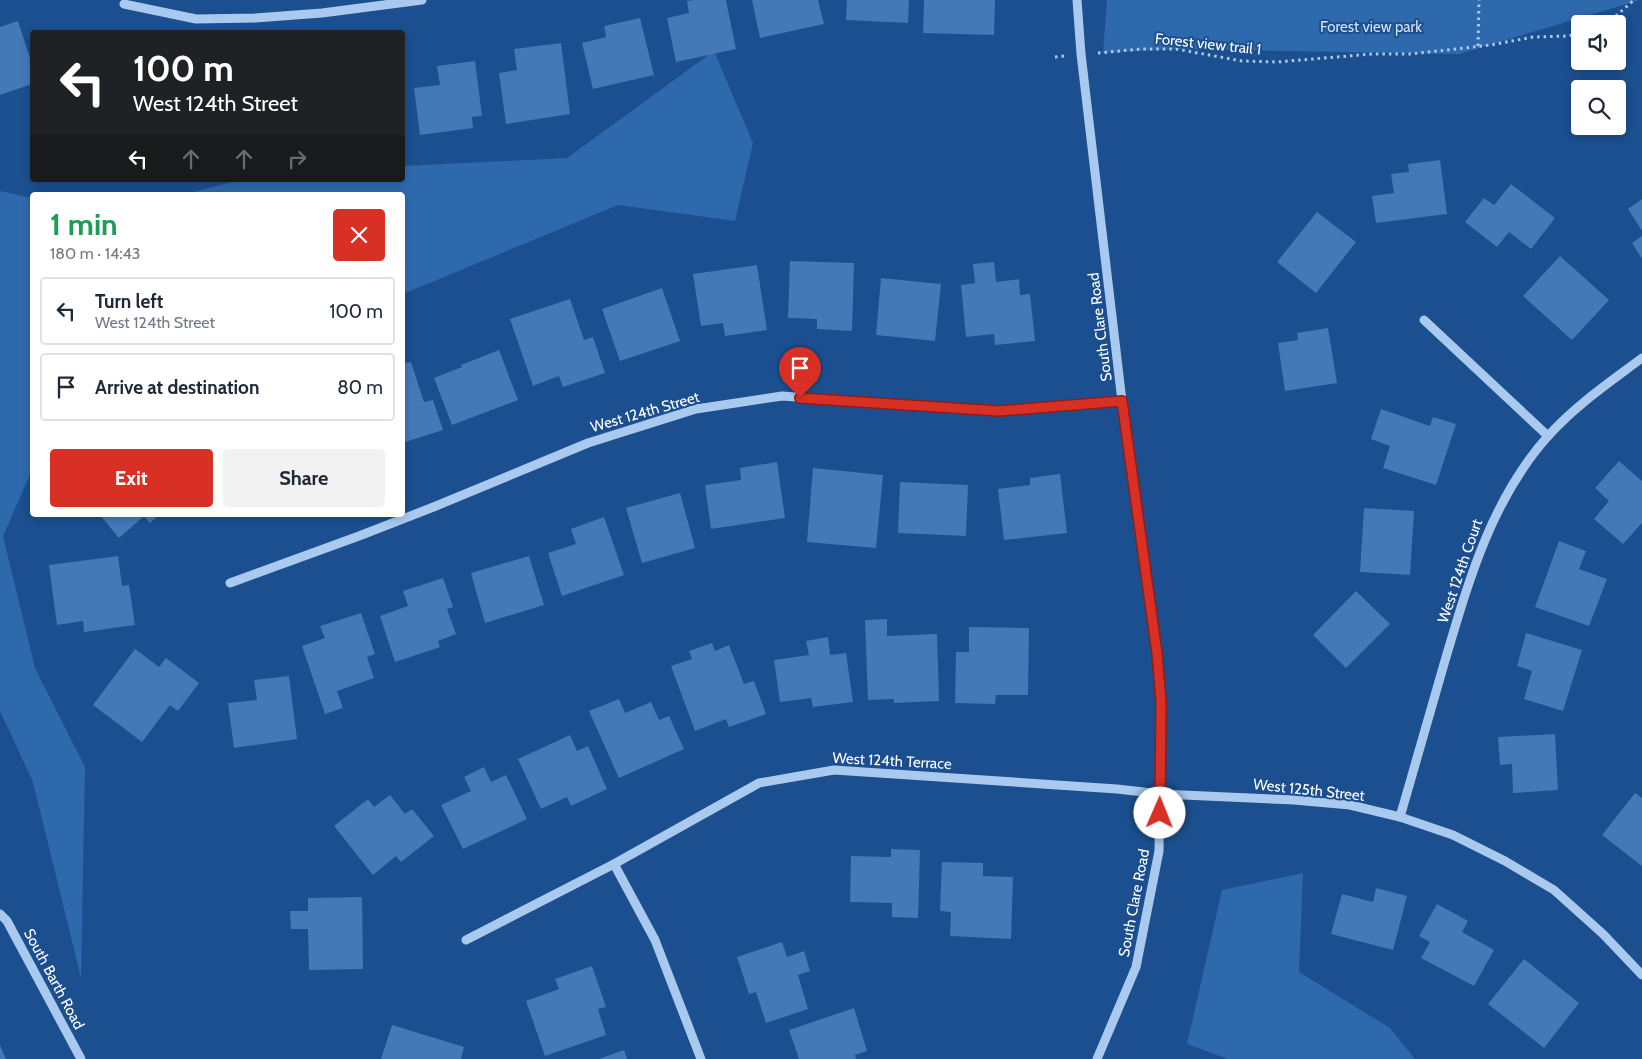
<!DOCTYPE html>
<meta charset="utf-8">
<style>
:root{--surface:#fff;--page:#f2f2f3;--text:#1f2937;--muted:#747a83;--line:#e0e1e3;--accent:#d93025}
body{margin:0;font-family:Cabin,sans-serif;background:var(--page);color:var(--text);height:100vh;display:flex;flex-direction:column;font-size:19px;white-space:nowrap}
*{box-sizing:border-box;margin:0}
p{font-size:16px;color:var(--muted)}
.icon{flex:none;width:28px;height:28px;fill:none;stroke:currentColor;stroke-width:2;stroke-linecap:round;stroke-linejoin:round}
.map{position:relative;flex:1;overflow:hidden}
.panel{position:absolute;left:30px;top:192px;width:375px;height:325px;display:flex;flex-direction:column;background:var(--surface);border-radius:5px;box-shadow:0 2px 8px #0003}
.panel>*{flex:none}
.hud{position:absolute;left:30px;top:30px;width:375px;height:152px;border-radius:5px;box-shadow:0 2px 8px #0003;background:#202124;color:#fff;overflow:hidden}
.tools{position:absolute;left:1571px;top:15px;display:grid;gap:10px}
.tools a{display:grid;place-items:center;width:55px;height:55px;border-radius:5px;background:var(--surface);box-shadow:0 2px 8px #0003;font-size:25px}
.pin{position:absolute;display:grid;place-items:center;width:42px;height:42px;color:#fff;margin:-51px -21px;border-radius:50% 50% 50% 0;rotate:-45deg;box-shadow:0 0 5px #0007}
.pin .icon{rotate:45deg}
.me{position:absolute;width:55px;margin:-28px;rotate:1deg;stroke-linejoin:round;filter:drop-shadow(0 0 4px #0008)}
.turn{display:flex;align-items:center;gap:18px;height:105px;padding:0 20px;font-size:22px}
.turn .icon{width:65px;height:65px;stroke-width:2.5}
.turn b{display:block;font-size:35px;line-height:42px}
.lanes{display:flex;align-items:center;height:48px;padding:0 20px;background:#0003;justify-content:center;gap:25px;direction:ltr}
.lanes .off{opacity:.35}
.round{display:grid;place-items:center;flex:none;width:52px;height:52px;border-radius:5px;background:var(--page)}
.head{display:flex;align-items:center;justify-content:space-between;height:85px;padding:0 20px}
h1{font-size:30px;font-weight:700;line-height:38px;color:#1e9e55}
.cta{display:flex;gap:10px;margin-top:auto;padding:10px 20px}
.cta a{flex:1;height:58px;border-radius:5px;background:var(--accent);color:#fff;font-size:20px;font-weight:700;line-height:58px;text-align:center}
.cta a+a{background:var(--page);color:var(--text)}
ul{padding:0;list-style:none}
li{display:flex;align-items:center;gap:15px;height:68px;margin:0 10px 8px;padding:0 10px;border:2px solid var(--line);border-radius:5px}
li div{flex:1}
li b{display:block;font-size:19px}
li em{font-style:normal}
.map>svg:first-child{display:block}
.green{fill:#2e69ad}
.building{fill:#4478b7}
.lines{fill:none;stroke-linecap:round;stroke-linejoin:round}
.path{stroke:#a9c9ee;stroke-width:3;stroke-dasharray:2.5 4;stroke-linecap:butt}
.minor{stroke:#a9c9ee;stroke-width:9}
.route-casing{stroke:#8d1f18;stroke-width:12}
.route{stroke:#d93025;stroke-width:9}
.labels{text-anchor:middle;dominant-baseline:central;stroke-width:4;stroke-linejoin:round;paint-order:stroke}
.park-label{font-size:15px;fill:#cfe3fa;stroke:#1b4f8f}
.street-label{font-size:15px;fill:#fff;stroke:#1b4f8f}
</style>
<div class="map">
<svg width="1642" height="1059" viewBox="0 0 1642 1059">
<rect width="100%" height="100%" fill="#1b4f8f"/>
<g class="green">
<path d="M1107 0H1640L1459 54 1176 49 1103 53Z"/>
<path d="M714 51 753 143 735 221 618 205 403 294 402 195H182L240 180H402L403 166 567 158Z"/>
<path d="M0 191 32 198V470L3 536 35 668 85 767 81 978 33 782 0 711Z"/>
<path d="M1303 873 1299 972 1390 1028 1415 1059H1228L1187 1044 1222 890Z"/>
</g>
<g class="building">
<path d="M694 0H726L736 49 676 62 667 18 689 13 687 1Z"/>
<path d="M752 0H818L824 24 760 38Z"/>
<path d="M847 0H909L908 23 846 20Z"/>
<path d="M924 0H995L994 35 923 33Z"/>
<path d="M640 18 654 75 593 89 582 43 606 37 604 26Z"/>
<path d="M18 21 32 65V84L0 95V27Z"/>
<path d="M561 43 570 114 506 124 499 73 517 70 514 49Z"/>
<path d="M475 61 482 116 472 117 473 128 420 135 414 88 440 85 437 66Z"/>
<path d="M1440 160 1447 214 1376 223 1372 196 1394 193 1391 174 1409 172 1408 164Z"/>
<path d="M1511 184 1555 218 1531 249 1509 232 1497 247 1465 222 1484 198 1494 205Z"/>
<path d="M1642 199V231L1628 209Z"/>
<path d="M1317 212 1356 242 1316 293 1277 262Z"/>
<path d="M1642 236V259L1632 243Z"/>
<path d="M1560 256 1609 300 1572 340 1523 296Z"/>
<path d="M790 261 854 263 852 331 817 329V319L788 318Z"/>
<path d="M994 262 996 282 1019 279 1020 295 1030 294 1035 341 995 345 994 334 966 337 961 285 975 283 973 264Z"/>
<path d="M757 265 767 330 725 336 723 323 701 326 693 274Z"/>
<path d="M881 278 941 284 935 341 876 335Z"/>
<path d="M662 288 680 341 620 361 602 309Z"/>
<path d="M570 299 584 340 593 337 605 373 563 387 559 376 533 386 510 319Z"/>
<path d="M1328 328 1337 383 1285 391 1278 343 1298 340 1297 333Z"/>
<path d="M499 350 518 400 452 425 434 378 462 367 461 365Z"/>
<path d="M411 362 424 402 433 400 443 430 402 443V364Z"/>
<path d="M1381 409 1430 426 1433 417 1456 424 1436 485 1383 468 1390 446 1371 439Z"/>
<path d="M1619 461 1642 481V523L1623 544 1594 519 1609 501 1595 488Z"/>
<path d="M777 462 785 518 711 529 705 485 741 480 740 468Z"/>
<path d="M813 468 883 475 876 548 807 542Z"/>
<path d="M1060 474 1067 533 1004 540 998 489 1030 485V478Z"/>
<path d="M900 482 968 485 966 536 898 533Z"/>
<path d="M680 493 695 548 642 563 626 508Z"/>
<path d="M1364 508 1414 511 1410 575 1360 572Z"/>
<path d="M100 515H159L150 523 144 516 119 538Z"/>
<path d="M604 517 624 575 562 596 548 553 576 544 571 529Z"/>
<path d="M1559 541 1586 551 1579 569 1607 579 1589 626 1535 607Z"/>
<path d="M118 556 122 586 129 585 135 625 84 632 83 621 57 625 49 565Z"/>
<path d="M529 556 544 605 485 623 471 573Z"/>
<path d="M443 578 453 607 447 609 456 634 438 641 440 647 395 662 380 616 408 606 403 591Z"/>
<path d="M1356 591 1390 624 1346 668 1313 635Z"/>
<path d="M361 613 375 654 367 657 374 678 337 691 343 708 325 714 302 646 325 638 320 626Z"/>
<path d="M887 619V636L937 634 939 701 894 703V699L868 700 865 620Z"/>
<path d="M969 627 1029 628 1028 695H996L995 704 955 703 956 652H969Z"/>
<path d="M1526 633 1582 650 1563 711 1524 699 1532 671 1517 666Z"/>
<path d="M828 637 830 655 846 653 853 702 813 707 811 698 780 702 774 660 809 655 806 641Z"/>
<path d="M712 643 715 651 729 645 744 684 754 681 766 714 729 727 726 719 695 731 671 666 692 659 689 651Z"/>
<path d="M135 649 159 667 166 658 199 683 178 711 170 705 142 742 93 705Z"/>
<path d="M289 676 297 739 234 748 228 703 257 700 254 680Z"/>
<path d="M619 699 625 713 651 702 659 720 669 716 684 749 619 778 589 711Z"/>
<path d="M1555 734 1558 790 1513 793 1512 764 1500 765 1498 737Z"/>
<path d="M570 735 577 751 588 746 607 789 571 806 567 797 541 809 518 759Z"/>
<path d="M484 767 491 782 506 775 527 819 463 849 441 805 471 791 464 777Z"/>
<path d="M1635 793 1642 798V866L1602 835Z"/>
<path d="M390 795 405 814 412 809 434 836 401 862 396 856 373 875 334 826 368 799 374 807Z"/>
<path d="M891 849 920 850 918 918 892 917V903L850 902 851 856 891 857Z"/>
<path d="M942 862 983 863V876L1013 877 1011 939 950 936 951 912 940 911Z"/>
<path d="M1376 888 1407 896 1393 950 1331 934 1342 894 1373 902Z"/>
<path d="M362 897 363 969 309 970 308 929H291L290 911H308V898Z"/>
<path d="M1437 904 1468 921 1462 932 1494 950 1474 986 1421 958 1430 942 1419 936Z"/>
<path d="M782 942 787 957 804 951 810 971 798 975 808 1009 766 1023 756 992 749 994 737 957Z"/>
<path d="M1524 959 1579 1003 1544 1048 1488 1004Z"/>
<path d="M592 966 606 1007 598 1009 606 1035 545 1056 526 1001 559 989 555 979Z"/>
<path d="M854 1008 867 1051 855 1055 856 1059H799L789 1030Z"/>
<path d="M392 1025 464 1047 461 1059H381Z"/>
<path d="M0 1045 6 1059H0Z"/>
<path d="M624 1050 627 1059H599Z"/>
</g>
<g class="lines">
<g class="path">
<path d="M1598 24 1617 15 1634 0"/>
<path d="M1478 46 1479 0"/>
<path d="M1098 53 1141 49H1176L1242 61 1277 62 1372 54H1411L1491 45 1533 37 1569 36 1580 32"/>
<path d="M1055 57 1064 56"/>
</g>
<g class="minor">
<path d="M1077 0 1081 54 1122 401 1157 653 1161 702 1159 851 1136 967 1097 1059"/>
<path d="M124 4 196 19 255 18 322 13 422 0"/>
<path d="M1424 320 1548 436"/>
<path d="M230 583 359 536 436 506 588 443 696 409 782 396 999 411 1122 401"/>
<path d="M1400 817C1415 766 1429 715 1444 664 1468 583 1491 499 1549 435 1576 405 1610 382 1642 358"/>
<path d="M614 864 655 940 701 1059"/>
<path d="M0 914 7 921 81 1059"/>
<path d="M466 940 614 864 759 783 834 770 1117 789 1161 794 1294 800 1350 805 1400 817 1453 835 1505 861 1554 890 1603 934 1642 975"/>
</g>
</g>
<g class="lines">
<g class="route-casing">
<path id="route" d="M800 398 999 411 1122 401 1157 653 1161 702 1160 813"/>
</g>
<use href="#route" class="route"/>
</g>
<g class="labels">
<g class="park-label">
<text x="1371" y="27">Forest view park</text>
</g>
<g class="street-label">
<text transform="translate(1208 44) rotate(6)">Forest view trail 1</text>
<text transform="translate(1100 327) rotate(-97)">South Clare Road</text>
<text transform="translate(645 412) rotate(-16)">West 124th Street</text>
<text transform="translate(1460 571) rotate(-71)">West 124th Court</text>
<text transform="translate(892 761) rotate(3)">West 124th Terrace</text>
<text transform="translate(1309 790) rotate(6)">West 125th Street</text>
<text transform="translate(1134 903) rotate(-79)">South Clare Road</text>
<text transform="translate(54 979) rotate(62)">South Barth Road</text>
</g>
</g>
</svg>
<div class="tools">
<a><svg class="icon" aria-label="sound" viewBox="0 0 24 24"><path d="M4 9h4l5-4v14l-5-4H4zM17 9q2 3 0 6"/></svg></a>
<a><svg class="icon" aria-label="search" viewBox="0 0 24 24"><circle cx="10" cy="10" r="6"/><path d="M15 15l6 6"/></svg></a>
</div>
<div class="pin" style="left:800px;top:398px;background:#d93025"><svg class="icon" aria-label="arrive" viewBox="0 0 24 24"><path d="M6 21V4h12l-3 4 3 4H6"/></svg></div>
<svg class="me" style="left:1160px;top:813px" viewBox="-20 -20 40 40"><circle r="19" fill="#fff"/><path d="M0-13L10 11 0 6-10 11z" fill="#d93025"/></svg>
<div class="hud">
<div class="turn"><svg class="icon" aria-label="left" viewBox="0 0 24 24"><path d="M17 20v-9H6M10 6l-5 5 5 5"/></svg><div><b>100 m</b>West 124th Street</div></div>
<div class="lanes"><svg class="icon" aria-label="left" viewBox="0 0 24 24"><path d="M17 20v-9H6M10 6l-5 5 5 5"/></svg><svg class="icon off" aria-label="ahead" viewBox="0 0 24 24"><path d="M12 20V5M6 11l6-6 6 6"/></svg><svg class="icon off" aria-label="ahead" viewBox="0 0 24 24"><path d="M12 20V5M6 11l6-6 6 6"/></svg><svg class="icon off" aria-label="right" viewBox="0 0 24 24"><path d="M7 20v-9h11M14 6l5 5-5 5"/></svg></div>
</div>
<section class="panel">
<div class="head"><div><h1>1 min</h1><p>180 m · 14:43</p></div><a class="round" style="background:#d93025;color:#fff"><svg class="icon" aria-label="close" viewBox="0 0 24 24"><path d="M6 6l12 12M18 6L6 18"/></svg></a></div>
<ul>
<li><svg class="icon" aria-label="left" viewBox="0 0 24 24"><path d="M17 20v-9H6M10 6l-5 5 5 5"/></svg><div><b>Turn left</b><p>West 124th Street</p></div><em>100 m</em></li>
<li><svg class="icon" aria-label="arrive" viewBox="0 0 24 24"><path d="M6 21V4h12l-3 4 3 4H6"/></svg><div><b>Arrive at destination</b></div><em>80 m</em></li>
</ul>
<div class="cta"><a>Exit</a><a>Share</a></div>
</section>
</div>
